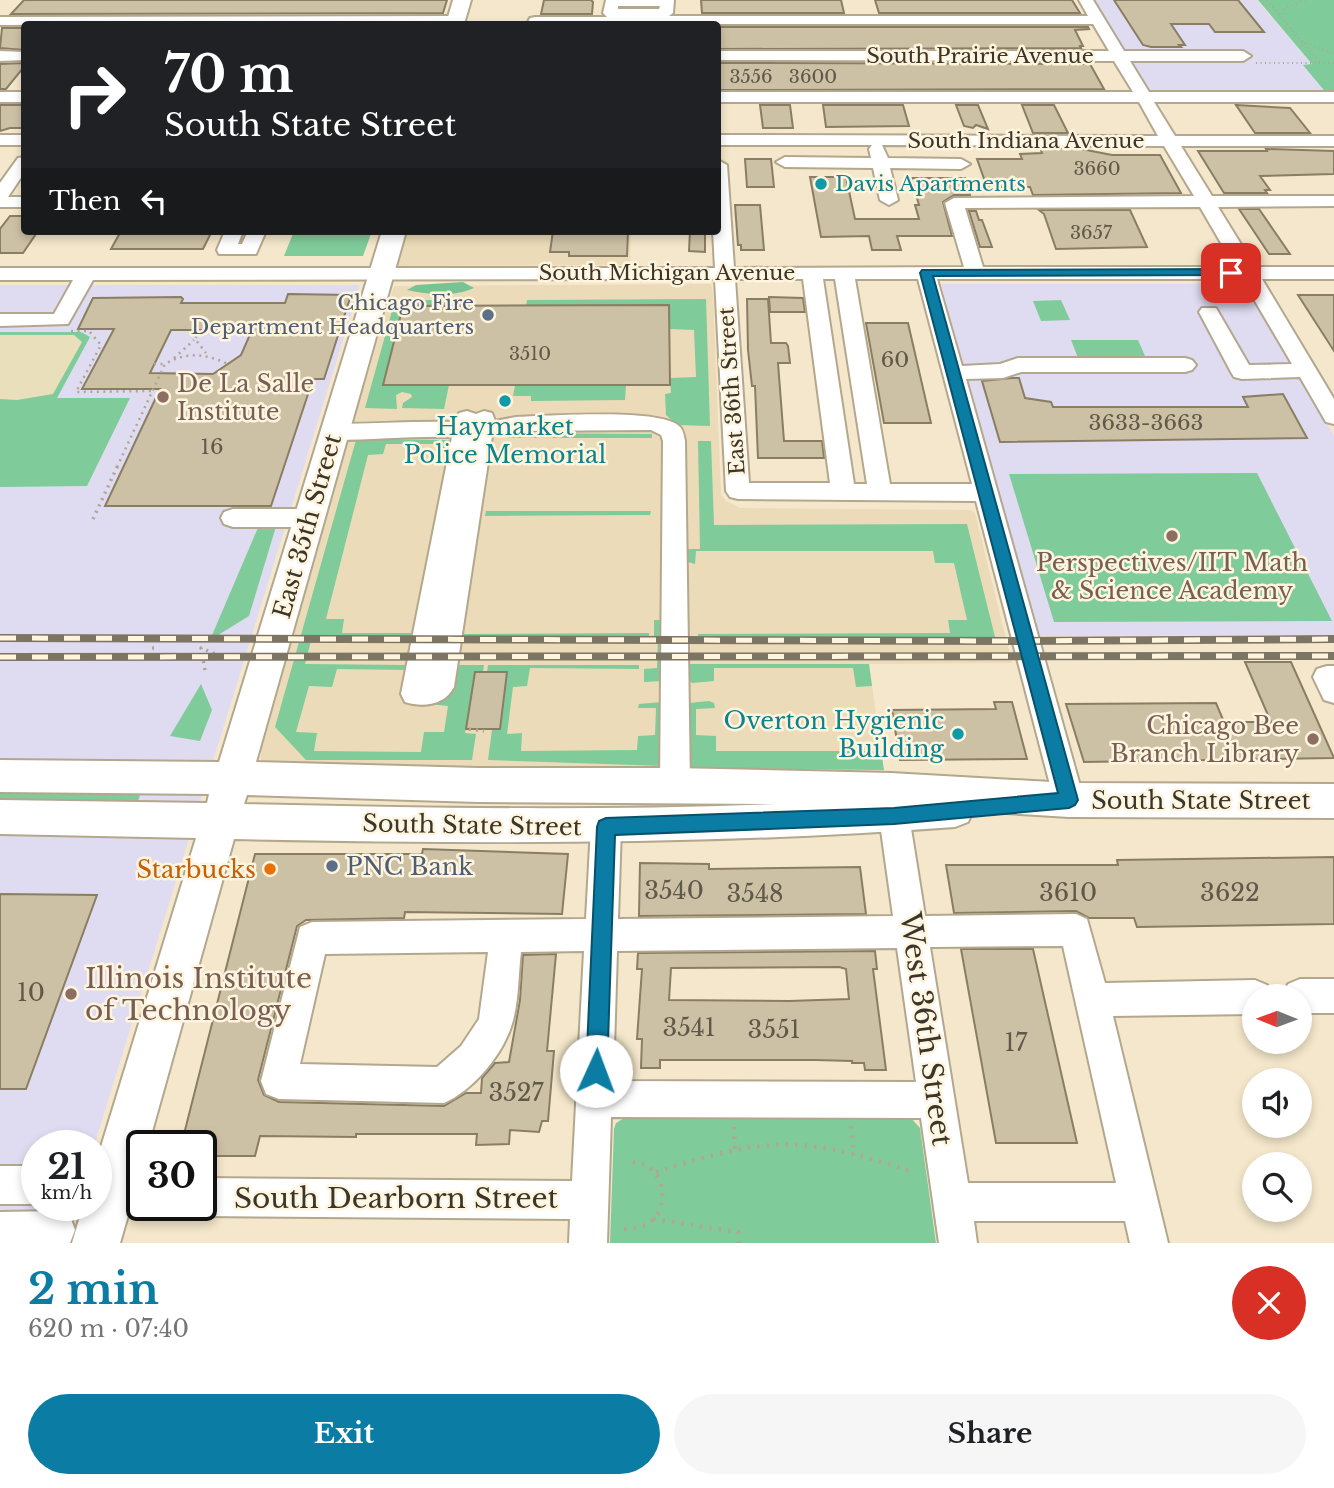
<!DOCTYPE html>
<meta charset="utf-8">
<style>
:root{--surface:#fff;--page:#f6f6f6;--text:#202124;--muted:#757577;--accent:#0b7da5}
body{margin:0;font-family:"Libre Baskerville",serif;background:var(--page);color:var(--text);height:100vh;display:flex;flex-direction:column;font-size:26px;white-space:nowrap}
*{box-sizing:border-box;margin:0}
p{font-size:23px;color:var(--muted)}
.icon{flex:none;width:38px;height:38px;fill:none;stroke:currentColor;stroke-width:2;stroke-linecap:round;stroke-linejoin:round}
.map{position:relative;height:1243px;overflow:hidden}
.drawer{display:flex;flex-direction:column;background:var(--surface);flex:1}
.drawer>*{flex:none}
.guide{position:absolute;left:21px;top:21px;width:700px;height:214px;border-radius:7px;box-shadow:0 4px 10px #0003;background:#202124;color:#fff;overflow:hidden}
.needle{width:46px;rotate:271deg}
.buttons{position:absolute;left:1242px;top:984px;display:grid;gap:14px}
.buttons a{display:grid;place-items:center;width:70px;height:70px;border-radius:50%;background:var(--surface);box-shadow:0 4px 10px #0003;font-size:35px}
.speed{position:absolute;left:21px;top:1130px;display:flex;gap:14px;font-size:35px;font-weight:700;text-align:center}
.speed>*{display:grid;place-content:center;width:91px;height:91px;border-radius:50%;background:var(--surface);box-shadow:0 4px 10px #0003;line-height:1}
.speed small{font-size:18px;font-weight:400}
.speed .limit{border:4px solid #111;border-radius:10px;background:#fff;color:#111}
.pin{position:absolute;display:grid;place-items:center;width:60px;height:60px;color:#fff;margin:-30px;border-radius:14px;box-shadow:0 4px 10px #0006}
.me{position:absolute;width:77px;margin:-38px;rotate:2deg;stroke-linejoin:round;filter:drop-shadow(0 0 5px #0008)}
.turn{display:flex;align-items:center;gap:24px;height:147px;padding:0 28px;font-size:32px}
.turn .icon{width:91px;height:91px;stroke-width:2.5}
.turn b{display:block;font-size:49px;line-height:60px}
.then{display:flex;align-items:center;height:66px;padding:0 28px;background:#0003;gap:14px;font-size:26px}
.round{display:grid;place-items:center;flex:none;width:74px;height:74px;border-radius:37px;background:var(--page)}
.summary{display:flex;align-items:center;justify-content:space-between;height:119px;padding:0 28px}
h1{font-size:42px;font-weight:700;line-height:52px;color:var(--accent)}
.action{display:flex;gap:14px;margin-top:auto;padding:14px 28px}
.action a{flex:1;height:80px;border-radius:42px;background:var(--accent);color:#fff;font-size:28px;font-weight:700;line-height:80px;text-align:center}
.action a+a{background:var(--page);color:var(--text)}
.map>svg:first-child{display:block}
.built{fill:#ebdbb8}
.education{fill:#dfdbf1}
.green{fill:#80cb9a}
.forest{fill:#77c492}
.sand{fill:#e9dfba}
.building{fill:#cdc1a5;stroke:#897e64;stroke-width:2;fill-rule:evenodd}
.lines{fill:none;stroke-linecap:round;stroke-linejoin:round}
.minor-casing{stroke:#b3a78d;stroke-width:4}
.major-casing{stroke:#b3a78d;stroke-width:4}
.path-far3{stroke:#b1a791;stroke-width:2;stroke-dasharray:1 3.5;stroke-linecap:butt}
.path-far2{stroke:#b1a791;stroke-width:2.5;stroke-dasharray:2 4.5;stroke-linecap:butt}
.path-far1{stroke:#b1a791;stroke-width:3.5;stroke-dasharray:2 5;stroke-linecap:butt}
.path{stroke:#b1a791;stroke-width:4.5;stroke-dasharray:2.5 7;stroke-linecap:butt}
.minor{fill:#fff;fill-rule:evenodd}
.major{fill:#fff;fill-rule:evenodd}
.rail-casing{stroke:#7d7564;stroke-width:8}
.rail{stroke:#fff5de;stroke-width:5;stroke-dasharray:16;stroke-linecap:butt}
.route{fill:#0b7da5;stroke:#07516b;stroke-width:2}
.culture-dot{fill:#0f9aa8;stroke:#fff5de;stroke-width:2.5}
.service-dot{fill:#5c6f8a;stroke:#fff5de;stroke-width:2.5}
.education-dot{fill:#8d6e63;stroke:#fff5de;stroke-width:2.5}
.food-dot{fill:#e8710a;stroke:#fff5de;stroke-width:2.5}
.labels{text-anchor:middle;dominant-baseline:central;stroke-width:5;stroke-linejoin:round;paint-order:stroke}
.far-number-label{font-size:18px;fill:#60594a}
.far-street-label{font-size:21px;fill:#3b362b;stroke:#fff5de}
.far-culture-label{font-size:21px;fill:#0d838f;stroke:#fff5de;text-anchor:start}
.far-service-label{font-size:21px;fill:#4e5e75;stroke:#fff5de;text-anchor:end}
.number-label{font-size:21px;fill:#60594a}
.education-label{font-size:24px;fill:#785e54;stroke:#fff5de;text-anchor:start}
.culture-label{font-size:24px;fill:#0d838f;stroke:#fff5de}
.street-label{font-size:24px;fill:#3b362b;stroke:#fff5de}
.service-label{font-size:24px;fill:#4e5e75;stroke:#fff5de;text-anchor:start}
.food-label{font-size:24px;fill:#c56008;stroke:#fff5de;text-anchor:end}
.near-number-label{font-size:24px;fill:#60594a}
.near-education-label{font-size:28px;fill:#785e54;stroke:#fff5de;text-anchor:start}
.near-street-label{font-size:28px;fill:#3b362b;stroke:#fff5de}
</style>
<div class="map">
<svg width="1334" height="1243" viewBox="0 0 1334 1243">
<rect width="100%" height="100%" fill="#f4e7cb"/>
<g class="built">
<path d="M408 231H631L630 265 398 266Z"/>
<path d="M711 284 713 293 721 495 726 501 740 508 971 510 975 513 1012 663 869 664 885 778 261 764V746L289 637 394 286Z"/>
</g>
<g class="education">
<path d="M1094 0H1257L1313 65H1304L1330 97H1153Z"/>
<path d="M941 284H1246L1334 436V635L1038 636Z"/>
<path d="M0 285H360L94 1146H37V1206H75L64 1243H0Z"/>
</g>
<g class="green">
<path d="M1258 0H1334V95H1328L1303 65 1312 64Z"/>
<path d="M294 231H372L363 256H284Z"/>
<path d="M706 299 710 426 677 425 666 415 665 394 671 393 670 378 696 377 694 330 669 329V305L526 306 527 300Z"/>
<path d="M395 300H468L464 306H403L383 385H449L444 409 402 408 403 403 412 397 411 394 402 392 396 395 397 409 365 408Z"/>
<path d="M1061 300 1070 320 1041 321 1033 301Z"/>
<path d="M0 332H81L90 337 57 398H130L87 486 0 487Z"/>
<path d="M1071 340H1138L1148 363H1080Z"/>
<path d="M515 385H626L625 400 531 401V396H513Z"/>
<path d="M508 433 652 434V438H507Z"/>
<path d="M356 440H450L447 454H436L438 444H386L383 454 368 455 326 619H344L342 633H414L413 637H312L305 664 407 665 406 670 337 669 332 687 309 686 296 732 317 733 314 751 421 752 424 732H444L448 706 429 704 461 621 465 620 463 634 649 633V638L463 637 459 665H484L483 672 475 673 465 733 476 734 472 760H306L275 727Z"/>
<path d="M698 441H711L714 525 967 524 995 637 698 638V634L950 633 948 620H967L954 563H935L933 551H696L695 564 688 562 685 549H700Z"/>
<path d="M1257 473 1332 621 1054 622 1009 474Z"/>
<path d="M486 511H651L650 515 485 516Z"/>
<path d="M260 523H277L249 616 210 640Z"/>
<path d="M654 620H662L663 681 644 682V669L657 668 658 637 654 636Z"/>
<path d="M687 664H869L872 686 856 687 853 668H714V681L692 683 687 678Z"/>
<path d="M488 665H639V669L530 668 527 686 513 687 507 734 522 733 521 751 637 750 638 736 655 735 656 708H638L639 704 662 702 663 766 488 760 492 730 500 729 507 673 487 672Z"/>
<path d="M201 684 212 710 200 741 170 736Z"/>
<path d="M709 701 714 703 715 708 696 709V735L716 736V751H881L884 770 689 768V703Z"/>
<path d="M0 789 140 795 138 801 0 806Z"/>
<path d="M626 1117H910L920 1128 936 1243H610L614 1129 616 1123Z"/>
</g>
<path class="forest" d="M463 282 474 288C454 297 429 295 407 290L416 285Z"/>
<path class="sand" d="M0 335H74L82 342 53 394 17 400 0 399Z"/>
<g class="building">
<path d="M24 0H447L443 13 11 14Z"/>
<path d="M544 0H591L593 2 592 14H541Z"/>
<path d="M701 0H841L844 13H702Z"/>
<path d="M875 0H1072L1080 13H879Z"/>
<path d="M1114 0H1238L1264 32H1215L1209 24H1171L1185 45H1179L1181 47H1151L1143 45Z"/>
<path d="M718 27H1088L1089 29 1075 30 1083 46H1080L1081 48 718 49Z"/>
<path d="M2 28H24V50L0 48Z"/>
<path d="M24 63V67L6 89H0V64Z"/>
<path d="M718 63 1090 64 1104 89 718 90Z"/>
<path d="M24 105V128H10L0 131V105Z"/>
<path d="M760 105H790L793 128H763Z"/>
<path d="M823 105H903L909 126 826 127Z"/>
<path d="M956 105H978L988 129 976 125 973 128 964 126Z"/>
<path d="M1022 105H1054L1068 133H1033Z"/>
<path d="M1236 105 1290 108 1310 133H1255Z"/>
<path d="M1040 148H1076L1112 155H1160L1181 193 1033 195 1030 187H987L977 159H1022L1020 154 1042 153Z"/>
<path d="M1266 149 1334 151V174L1260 176 1270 190H1265L1267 193H1224L1198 151H1267Z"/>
<path d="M745 159H771L774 187H747Z"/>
<path d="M810 177H846L855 219H919L915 205H919L911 178H965L970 195H954L943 202 952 236H897L901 250H872L869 236 821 237Z"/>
<path d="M735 205H760L764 250H741V245H738Z"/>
<path d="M1239 209H1259L1290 254H1269Z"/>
<path d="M1039 210H1130L1147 247 1056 249 1044 214Z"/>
<path d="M969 211H976L979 220H982L992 247H980Z"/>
<path d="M10 216H24V231H38L23 253H0V229Z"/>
<path d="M121 231H212L203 249H111Z"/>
<path d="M553 231H628L627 256H569V252H550Z"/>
<path d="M690 231H705V252L689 251Z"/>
<path d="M288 294 351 295 324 379H313L271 506H105L160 389H82L114 329H78L93 298 181 297 183 299 181 303H285ZM171 330H252L241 355 213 374 150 373Z"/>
<path d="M1298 295H1334V351Z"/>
<path d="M769 297 803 298 805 312H770Z"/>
<path d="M747 299H768L771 343H786L788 346 790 363H778L784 441H822L824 458H758L755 386H752L748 350Z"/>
<path d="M669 305 670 385H383L403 306Z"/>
<path d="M866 323H908L931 423H884Z"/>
<path d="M1012 378H1019L1025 398 1051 402 1053 407H1248L1243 397 1283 394 1307 438 1000 442 982 381Z"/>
<path d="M1245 662H1291L1334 758 1084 762 1066 704 1216 703 1224 722H1271Z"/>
<path d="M475 672H507L500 729H466Z"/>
<path d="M994 702H1012L1027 759 900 760 892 710 996 709Z"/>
<path d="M423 849 568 854 562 914 405 912 404 918 306 920 297 926 258 1080 264 1095 279 1102 444 1106 466 1093H481L482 1078 495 1063 509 1062 520 1000 523 955 556 954 547 1051H554L548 1121H542L539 1132 510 1130 509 1144 476 1145 477 1134H356V1137L260 1136 255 1156H201V1146H181L255 854H422Z"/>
<path d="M1334 857V924L1137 927 1134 918H1089L1076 911 954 913 946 865H1118L1117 860Z"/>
<path d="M640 863 709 864V869L860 867 866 914 639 916Z"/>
<path d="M0 894 97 895 26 1089H0Z"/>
<path d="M961 949H1033L1077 1143H996Z"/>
<path d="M875 951 877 969H873L886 1070H865L864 1063H852V1061L816 1060H660V1068H641L642 1039H637L642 969H637L638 953ZM839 967 846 969 849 999 789 1001 669 1000 671 968Z"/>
</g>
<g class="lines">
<g class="minor-casing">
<g id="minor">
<path d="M606 0H674L673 13 669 16H1088L1079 0H1093L1124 51H1243L1251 56 1243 61H1130L1149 92H1334V102H1154L1175 136H1334V146H1181L1212 196H1334V206L1218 207 1255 267H1334V279H1262L1334 399V424L1326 422 1300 377 1242 379 1234 377 1231 372 1199 312 1202 308H1216L1249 365 1292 364 1242 279H937L962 366 1000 364 1018 358H1185L1192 360 1196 365 1192 370 1185 372H1021L1003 378 966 379 1084 800 1080 809 1069 813 1058 809 1054 800 976 501 738 499 730 497 726 491 715 279 93 280 68 324 0 326V314H54L73 280H0V268H715L713 231H718V160L727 165 734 268 964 267 945 203 954 198 1194 196 1164 146 882 145 888 158 961 159 970 164 961 169 890 168 898 200 889 205 880 200 873 168 785 167 776 162 785 157 871 158 869 149 872 145H718V135L1158 136 1139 102H718V92H1133L1114 61 718 60V51H1109L1093 24H527L530 18 535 17H607L603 13ZM618 6H660L659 9H618ZM1200 207 1235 267H983L965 208ZM735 279H803L830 483H749ZM823 279H835L867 484H854ZM855 279H918L972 484H890Z"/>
<path d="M456 16 461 17V23L0 25V17Z"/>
<path d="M0 51 24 52V60L0 61Z"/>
<rect x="0" y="92" width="24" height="10"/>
<rect x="0" y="135" width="24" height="10"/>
<path d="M24 157V173L8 197H24V207H0V183L18 158Z"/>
<path d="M225 231H243L238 244H242L248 231H266L256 254H219L217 250Z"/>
<path d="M467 411 476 414 484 411 492 413 495 421 516 417C547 416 659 408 679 426 683 429 684 436 685 441L690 785 685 794 675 798 665 794 660 785 663 441 661 435 651 430 516 431 492 436 454 687C445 705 423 708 405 702L401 694 452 437C412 436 374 440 334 440L326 437 323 432 326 427 334 424C375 424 414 421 455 422L459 413Z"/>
<path d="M233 509H309L318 512 321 518 318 524 309 527H233L224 524 221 518 224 512Z"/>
<path d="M1327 666H1334V703L1324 700 1313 677 1317 669Z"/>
<path d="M894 802 905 806 909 816 925 916 1076 914 1087 919 1105 983 1255 980 1267 985 1271 996H1255V1014L1113 1016 1168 1243H1130L1125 1221H974L977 1243H939L921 1118 611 1117 607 1243H569L570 1219 201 1216 188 1210 186 1206H201V1178L572 1181 584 951 521 952C518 976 519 1004 511 1027 501 1057 472 1091 444 1103L279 1099 266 1094 261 1081 300 927 312 922 586 919 591 827 595 817 606 813 617 817 621 827 618 919 893 916 879 816 883 806ZM1063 946 1116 1183H968L930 947ZM897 948 916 1082 613 1081 617 951ZM488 952 479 1019 461 1046 437 1067 300 1064 325 954Z"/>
<path d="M1300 979H1334V1013H1300V996H1283L1288 984Z"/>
<rect x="0" y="1166" width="37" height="38"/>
<path d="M96 1171 142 1176V1206H156L155 1208 142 1214 93 1206H96Z"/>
<path d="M56 1211 70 1216 75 1230 70 1243H0V1212Z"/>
</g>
</g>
<g class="major-casing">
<g id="major">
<path d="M453 0H471L464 24H446Z"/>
<path d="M382 231H406L256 762 478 768H675L891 773 1069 783 1334 784V818L1069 817 973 811 968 822 955 827C715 845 475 844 234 839L148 1146H142V1167L120 1243H72L83 1206H96V1163L196 838 0 834V800L207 803 209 794 0 792V760L219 762ZM247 795 478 802 776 804C599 811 421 808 244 804Z"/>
</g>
</g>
<g class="path-far3">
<path d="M1267 0 1281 17"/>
<path d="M1305 0 1285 8 1281 17 1301 41 1334 54"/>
<path d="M1304 44 1321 63"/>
<path d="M1256 63H1334"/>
</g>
<g class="path-far2">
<path d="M199 330 195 339 206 353"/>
<path d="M71 331H89L101 345 76 392 153 391"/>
<path d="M174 358 194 340"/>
<path d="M154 364H165"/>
<path d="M117 467 165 364C187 351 206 354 228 364"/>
</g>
<g class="path-far1">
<path d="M93 519 118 465"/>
<path d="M152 648H155"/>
<path d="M205 670 201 648 218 655"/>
<path d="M469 729 484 731"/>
</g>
<g class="path">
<path d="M851 1126 854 1155"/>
<path d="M734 1127 735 1152"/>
<path d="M656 1172C694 1161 733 1147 773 1145 820 1142 866 1157 911 1171"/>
<path d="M653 1219 738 1232 739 1243"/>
<path d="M624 1229C634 1228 643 1228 651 1221 669 1206 665 1173 643 1164 638 1162 631 1162 626 1161"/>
</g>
<use href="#minor" class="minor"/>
<use href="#major" class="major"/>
<g class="rail-casing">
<g id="rail">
<path d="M0 638 1011 641 1334 639"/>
<path d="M0 657 1334 656"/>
</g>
</g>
<use href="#rail" class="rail"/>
</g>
<path class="route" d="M1231 269 1237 273 1235 275 933 276 1078 800 1075 805 1069 808 894 824 615 835 607 1071 604 1079 596 1082 589 1079 586 1071 597 827 599 821 606 818 894 808 1058 793 920 273 922 270Z"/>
<g class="culture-dot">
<circle cx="821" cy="184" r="7"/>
<circle cx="505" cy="401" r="7"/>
<circle cx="958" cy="734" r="7"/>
</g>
<g class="service-dot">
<circle cx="488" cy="315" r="7"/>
<circle cx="332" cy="866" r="7"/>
</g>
<g class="education-dot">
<circle cx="163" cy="397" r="7"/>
<circle cx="1172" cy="536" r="7"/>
<circle cx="1313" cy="739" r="7"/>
<circle cx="71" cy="994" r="7"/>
</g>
<circle class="food-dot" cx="270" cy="869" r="7"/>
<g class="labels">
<g class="far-number-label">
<text x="751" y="77">3556</text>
<text x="813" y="77">3600</text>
<text x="1097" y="169">3660</text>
<text x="1091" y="233">3657</text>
<text x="530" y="354">3510</text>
</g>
<g class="far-street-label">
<text x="980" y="56">South Prairie Avenue</text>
<text x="1026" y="141">South Indiana Avenue</text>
<text x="667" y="273">South Michigan Avenue</text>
<text transform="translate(732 391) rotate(-94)">East 36th Street</text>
</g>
<g class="far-culture-label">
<text x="835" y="184">Davis Apartments</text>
</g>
<g class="far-service-label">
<text x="474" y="303">Chicago Fire<tspan x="474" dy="24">Department Headquarters</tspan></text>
</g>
<g class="number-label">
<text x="895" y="360">60</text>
<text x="1146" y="423">3633-3663</text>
<text x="212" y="447">16</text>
</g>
<g class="education-label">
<text x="177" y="383">De La Salle<tspan x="177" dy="28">Institute</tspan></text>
<text x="1172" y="562" text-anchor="middle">Perspectives/IIT Math<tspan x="1172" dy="28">&amp; Science Academy</tspan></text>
<text x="1299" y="725" text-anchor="end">Chicago Bee<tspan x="1299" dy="28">Branch Library</tspan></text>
</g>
<g class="culture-label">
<text x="505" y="426">Haymarket<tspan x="505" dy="28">Police Memorial</tspan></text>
<text x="944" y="720" text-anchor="end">Overton Hygienic<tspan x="944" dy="28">Building</tspan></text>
</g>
<g class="street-label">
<text transform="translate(307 526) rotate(-74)">East 35th Street</text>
<text x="1201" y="800">South State Street</text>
<text transform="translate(472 825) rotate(1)">South State Street</text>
</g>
<g class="service-label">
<text x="346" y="866">PNC Bank</text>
</g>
<g class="food-label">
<text x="256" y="869">Starbucks</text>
</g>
<g class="near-number-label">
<text x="674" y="890">3540</text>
<text x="1068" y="892">3610</text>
<text x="1230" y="892">3622</text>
<text x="755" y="893">3548</text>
<text x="31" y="992">10</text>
<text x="689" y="1027">3541</text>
<text x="774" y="1029">3551</text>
<text x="1016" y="1042">17</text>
<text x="516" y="1092">3527</text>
</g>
<g class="near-education-label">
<text x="85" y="978">Illinois Institute<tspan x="85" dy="32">of Technology</tspan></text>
</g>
<g class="near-street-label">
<text transform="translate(926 1029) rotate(82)">West 36th Street</text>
<text x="396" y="1198">South Dearborn Street</text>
</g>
</g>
</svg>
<div class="buttons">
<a><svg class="needle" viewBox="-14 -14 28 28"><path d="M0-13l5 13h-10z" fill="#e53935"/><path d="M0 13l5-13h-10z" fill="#757577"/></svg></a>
<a><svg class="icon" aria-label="sound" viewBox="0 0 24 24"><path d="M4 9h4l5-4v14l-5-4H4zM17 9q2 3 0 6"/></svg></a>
<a><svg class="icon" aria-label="search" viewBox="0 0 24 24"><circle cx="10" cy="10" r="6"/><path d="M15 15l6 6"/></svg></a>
</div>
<div class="speed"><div>21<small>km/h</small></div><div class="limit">30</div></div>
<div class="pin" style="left:1231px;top:273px;background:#d93025"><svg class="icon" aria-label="arrive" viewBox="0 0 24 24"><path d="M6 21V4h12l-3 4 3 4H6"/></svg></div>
<svg class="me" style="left:596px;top:1071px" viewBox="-20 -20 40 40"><circle r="19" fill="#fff"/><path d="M0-13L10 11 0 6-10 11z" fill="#0b7da5"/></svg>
<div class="guide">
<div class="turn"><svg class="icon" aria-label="right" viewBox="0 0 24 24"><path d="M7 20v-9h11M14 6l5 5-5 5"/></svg><div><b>70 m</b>South State Street</div></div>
<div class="then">Then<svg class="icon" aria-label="left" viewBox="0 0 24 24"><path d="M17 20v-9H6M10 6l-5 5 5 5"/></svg></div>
</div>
</div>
<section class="drawer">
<div class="summary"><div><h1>2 min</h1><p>620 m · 07:40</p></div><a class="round" style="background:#d93025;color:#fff"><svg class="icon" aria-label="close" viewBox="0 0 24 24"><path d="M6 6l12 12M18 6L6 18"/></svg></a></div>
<div class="action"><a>Exit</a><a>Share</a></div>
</section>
